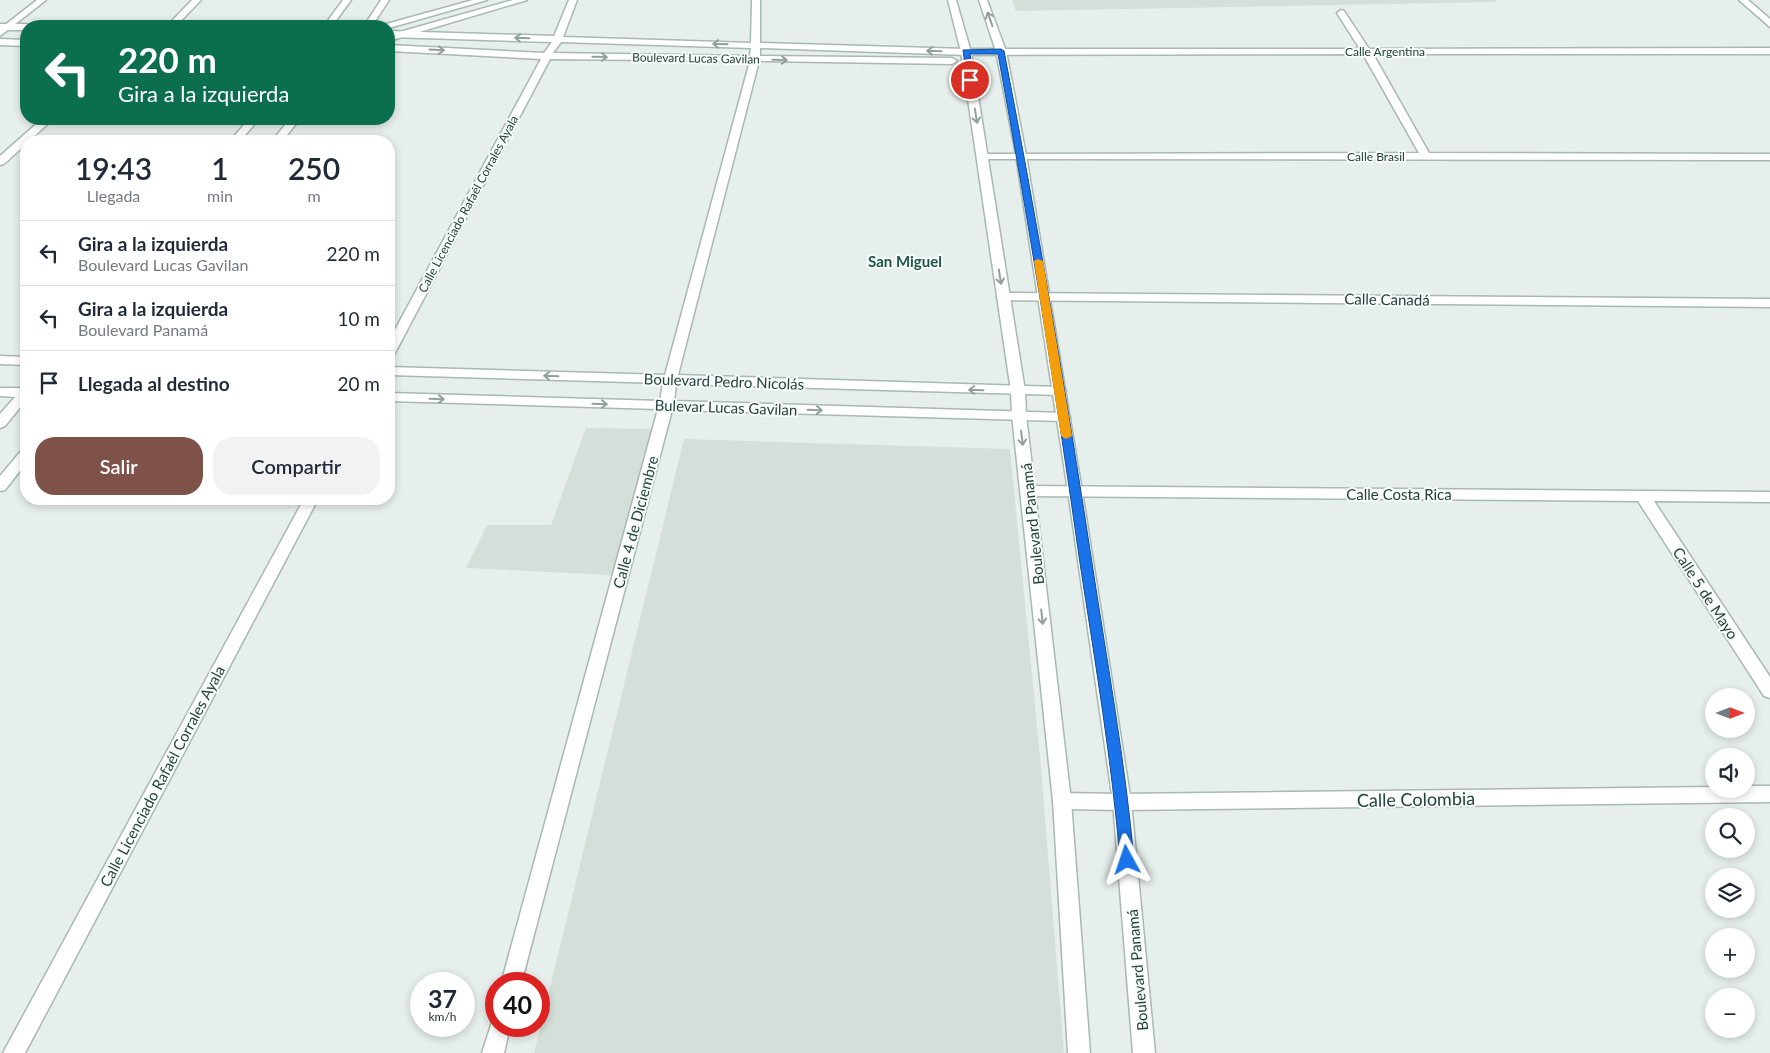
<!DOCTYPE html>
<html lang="es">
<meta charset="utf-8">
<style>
:root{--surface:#fff;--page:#f2f2f3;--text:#1f2937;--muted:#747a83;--line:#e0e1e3;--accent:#7f5249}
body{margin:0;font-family:Lato,sans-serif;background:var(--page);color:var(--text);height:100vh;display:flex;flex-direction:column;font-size:19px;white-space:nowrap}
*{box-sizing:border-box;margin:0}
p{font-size:16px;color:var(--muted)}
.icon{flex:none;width:28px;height:28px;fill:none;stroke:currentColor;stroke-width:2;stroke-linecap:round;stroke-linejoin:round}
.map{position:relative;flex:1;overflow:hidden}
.details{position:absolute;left:20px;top:135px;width:375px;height:370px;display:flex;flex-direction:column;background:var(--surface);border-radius:20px;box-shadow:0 2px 8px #0003}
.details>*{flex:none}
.top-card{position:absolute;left:20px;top:20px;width:375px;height:105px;border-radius:20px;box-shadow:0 2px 8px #0003;background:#0b6e4f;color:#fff;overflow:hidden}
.needle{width:32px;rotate:90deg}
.controls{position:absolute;left:1705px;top:688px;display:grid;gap:10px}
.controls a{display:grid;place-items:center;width:50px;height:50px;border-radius:50%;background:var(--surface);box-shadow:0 2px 8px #0003;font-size:25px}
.speed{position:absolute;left:410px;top:972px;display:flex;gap:10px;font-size:25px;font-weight:700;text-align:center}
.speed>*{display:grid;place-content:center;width:65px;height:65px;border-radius:50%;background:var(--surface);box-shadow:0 2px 8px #0003;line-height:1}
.speed small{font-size:12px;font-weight:400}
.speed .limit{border:8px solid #d22;background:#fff;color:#111}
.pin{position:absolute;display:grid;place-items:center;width:42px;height:42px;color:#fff;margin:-21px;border:2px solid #fff;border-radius:50%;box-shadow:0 1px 5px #0007}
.me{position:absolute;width:55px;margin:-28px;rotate:355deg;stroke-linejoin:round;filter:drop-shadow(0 0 4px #0008)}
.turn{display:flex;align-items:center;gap:18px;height:105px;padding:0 15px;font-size:22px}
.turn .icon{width:65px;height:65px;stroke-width:2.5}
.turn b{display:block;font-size:35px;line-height:42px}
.eta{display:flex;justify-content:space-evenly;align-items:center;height:85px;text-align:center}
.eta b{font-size:30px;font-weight:600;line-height:35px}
.button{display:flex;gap:10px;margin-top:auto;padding:10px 15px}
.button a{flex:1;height:58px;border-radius:20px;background:var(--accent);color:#fff;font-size:20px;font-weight:600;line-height:58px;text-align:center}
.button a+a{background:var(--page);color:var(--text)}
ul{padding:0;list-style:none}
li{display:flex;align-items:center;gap:15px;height:65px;padding:0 15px;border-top:1px solid var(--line)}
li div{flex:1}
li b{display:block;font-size:19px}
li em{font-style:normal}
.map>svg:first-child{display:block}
.built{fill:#d4dfda}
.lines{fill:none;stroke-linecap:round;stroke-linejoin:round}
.minor-casing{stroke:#a8b8b2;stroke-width:3}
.tertiary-casing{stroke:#a8b8b2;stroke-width:3}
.minor{fill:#fff;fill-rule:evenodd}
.tertiary{fill:#fff;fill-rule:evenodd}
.oneway{stroke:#92a09c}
.route{fill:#1a73e8;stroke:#114b97}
.slow{fill:#f59e0b}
.labels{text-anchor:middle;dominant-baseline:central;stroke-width:4;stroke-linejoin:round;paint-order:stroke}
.far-street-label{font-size:12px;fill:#24423a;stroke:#f7fbf9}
.far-quarter-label{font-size:15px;font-weight:bold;fill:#1f5548;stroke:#f7fbf9}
.street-label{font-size:15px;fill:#24423a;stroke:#f7fbf9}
.near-street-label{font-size:18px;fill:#24423a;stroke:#f7fbf9}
</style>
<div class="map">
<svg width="1770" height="1053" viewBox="0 0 1770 1053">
<rect width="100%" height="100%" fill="#e6efeb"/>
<g class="built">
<path d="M1012 0H1496L1497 2 1016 11Z"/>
<path d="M586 428 652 429 612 575 466 568 487 525H551Z"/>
<path d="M684 439 1010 449 1041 768 1064 1053H534Z"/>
</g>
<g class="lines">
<g class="minor-casing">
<g id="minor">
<path d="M37 0H46L0 36V29Z"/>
<path d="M192 0H201L176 26H167Z"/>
<path d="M343 0H351L332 26H324Z"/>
<path d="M381 0H389L372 26H364Z"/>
<path d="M569 0H577L563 37 751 43 752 0H760V43L966 49H1360L1337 13 1341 10 1344 11 1369 49 1770 48V54H1373L1429 153 1770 154V160L982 159 978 158 977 156 978 154 1419 153 1363 54 966 55 760 48V56L952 58 957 61 952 64 759 61 678 375 1059 387 1066 391 1059 395 676 384 674 401 1063 413 1068 414 1070 417 1068 420 1063 421 672 410 521 984H501L658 409 389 401V393L660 401 663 383 389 375V367L665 375 750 61 550 59 395 353 389 357V341L541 59 389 51V45L544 53 552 42 389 37V31L554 36ZM561 42 751 48 750 56 553 53Z"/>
<path d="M1739 0H1748L1770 19V27Z"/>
<path d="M42 119H53L29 141H26V144L4 164 0 165V156Z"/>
<path d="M249 119H259L240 141H230Z"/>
<path d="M290 119H300L282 141H272Z"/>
<path d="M1003 293 1770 299V307L999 300 997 297 999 294Z"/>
<path d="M0 356 26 357V365L0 364Z"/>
<path d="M0 388H26V400L5 426 0 428V414L15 397 0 396Z"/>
<path d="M26 449V463L5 490 0 491V476L21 451Z"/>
<path d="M1028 486 1770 492V502L1654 501 1770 677V698L1764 696 1638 501 1028 496 1023 495 1021 491 1023 487Z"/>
<path d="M304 499H318L25 1053H3Z"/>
<path d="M1746 786H1770V802L1122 810 1062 809 1056 807 1053 801 1056 795 1062 793 1122 794 1714 787V789H1746Z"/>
<path d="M496 1017V1026H510L504 1053H482L493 1019Z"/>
</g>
</g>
<g class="tertiary-casing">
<g id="tertiary">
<path d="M473 0H487L389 28 379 26Z"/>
<path d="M513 0H527L389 41V35Z"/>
<path d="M948 0H956L971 52 1025 391 1026 415 1071 801 1090 1053H1068L1053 801 1012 415 1011 391 961 52Z"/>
<path d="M979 0H987L1006 51 1026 155 1082 491 1131 802 1155 1053H1133L1113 802 1068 491 1016 155 996 51Z"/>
<path d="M0 24H26L30 26H26V30H0Z"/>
<path d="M0 39 26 40V46L0 45Z"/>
</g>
</g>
<use href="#minor" class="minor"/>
<use href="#tertiary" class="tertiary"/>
</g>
<defs><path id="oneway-shaft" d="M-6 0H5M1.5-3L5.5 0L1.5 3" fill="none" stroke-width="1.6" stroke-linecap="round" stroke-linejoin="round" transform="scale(1.25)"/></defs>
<g class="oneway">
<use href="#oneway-shaft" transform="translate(990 19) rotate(-109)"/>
<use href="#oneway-shaft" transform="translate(522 38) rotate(-178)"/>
<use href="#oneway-shaft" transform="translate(720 44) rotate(-178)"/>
<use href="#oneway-shaft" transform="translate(437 50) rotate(3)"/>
<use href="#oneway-shaft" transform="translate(934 51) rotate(-178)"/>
<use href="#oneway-shaft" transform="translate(600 57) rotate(1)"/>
<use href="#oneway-shaft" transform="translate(780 60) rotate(1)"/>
<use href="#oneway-shaft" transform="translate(976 116) rotate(81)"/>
<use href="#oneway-shaft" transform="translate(1000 277) rotate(81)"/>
<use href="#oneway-shaft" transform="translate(551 376) rotate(-178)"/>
<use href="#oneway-shaft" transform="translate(976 390) rotate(-178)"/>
<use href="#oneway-shaft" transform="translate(437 399) rotate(2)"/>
<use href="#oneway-shaft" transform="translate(600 404) rotate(2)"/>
<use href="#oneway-shaft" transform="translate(815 410) rotate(2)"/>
<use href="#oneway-shaft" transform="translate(1022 438) rotate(83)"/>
<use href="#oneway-shaft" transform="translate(1042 617) rotate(84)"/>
</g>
<path class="route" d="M1001 49 1004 51C1037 221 1066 392 1092 563 1107 662 1125 760 1134 860L1132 865 1127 867 1122 865 1120 860C1112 761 1095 662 1080 563 1056 393 1029 223 998 54H970L974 80 970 83 967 80 963 50Z"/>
<path class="slow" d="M1038 259 1043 261 1072 436 1066 439 1061 436 1034 261Z"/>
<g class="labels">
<g class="far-street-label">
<text x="1385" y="51">Calle Argentina</text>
<text transform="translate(696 58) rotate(1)">Boulevard Lucas Gavilan</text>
<text x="1376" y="156">Calle Brasil</text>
<text transform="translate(468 204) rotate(-62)">Calle Licenciado Rafaél Corrales Ayala</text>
</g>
<g class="far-quarter-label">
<text x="905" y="261">San Miguel</text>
</g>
<g class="street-label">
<text transform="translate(1387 299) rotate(1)">Calle Canadá</text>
<text transform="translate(724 381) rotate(2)">Boulevard Pedro Nicolás</text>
<text transform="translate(726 407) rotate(2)">Bulevar Lucas Gavilan</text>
<text x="1399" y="494">Calle Costa Rica</text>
<text transform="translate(635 522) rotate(-75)">Calle 4 de Diciembre</text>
<text transform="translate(1032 524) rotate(-96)">Boulevard Panamá</text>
<text transform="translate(1706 593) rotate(57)">Calle 5 de Mayo</text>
<text transform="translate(162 776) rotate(-62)">Calle Licenciado Rafaél Corrales Ayala</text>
<text transform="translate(1137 970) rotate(-95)">Boulevard Panamá</text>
</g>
<g class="near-street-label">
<text transform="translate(1416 799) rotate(-1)">Calle Colombia</text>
</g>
</g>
</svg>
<div class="controls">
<a><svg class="needle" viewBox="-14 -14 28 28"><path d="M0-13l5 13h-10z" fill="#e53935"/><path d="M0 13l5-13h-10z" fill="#747a83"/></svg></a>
<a><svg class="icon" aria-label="sound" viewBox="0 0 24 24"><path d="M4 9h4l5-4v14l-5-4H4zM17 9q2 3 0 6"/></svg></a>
<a><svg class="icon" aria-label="search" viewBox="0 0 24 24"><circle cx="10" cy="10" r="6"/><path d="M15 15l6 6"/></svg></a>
<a><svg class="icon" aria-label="layers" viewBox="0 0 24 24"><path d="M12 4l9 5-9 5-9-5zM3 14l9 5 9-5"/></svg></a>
<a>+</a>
<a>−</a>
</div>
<div class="speed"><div>37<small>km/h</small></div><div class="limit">40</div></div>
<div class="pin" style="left:970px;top:80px;background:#d93025"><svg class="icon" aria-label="arrive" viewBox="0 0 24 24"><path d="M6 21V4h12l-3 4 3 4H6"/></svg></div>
<svg class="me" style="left:1127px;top:860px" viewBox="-20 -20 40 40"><path d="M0-17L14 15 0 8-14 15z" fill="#1a73e8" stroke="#fff" stroke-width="4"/></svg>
<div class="top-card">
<div class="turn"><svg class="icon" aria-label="left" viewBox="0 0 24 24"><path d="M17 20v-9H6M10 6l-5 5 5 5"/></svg><div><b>220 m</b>Gira a la izquierda</div></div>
</div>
<section class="details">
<div class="eta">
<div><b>19:43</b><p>Llegada</p></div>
<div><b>1</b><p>min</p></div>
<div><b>250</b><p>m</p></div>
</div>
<ul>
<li><svg class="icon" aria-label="left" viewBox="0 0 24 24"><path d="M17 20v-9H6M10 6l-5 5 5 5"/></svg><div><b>Gira a la izquierda</b><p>Boulevard Lucas Gavilan</p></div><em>220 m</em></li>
<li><svg class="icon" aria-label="left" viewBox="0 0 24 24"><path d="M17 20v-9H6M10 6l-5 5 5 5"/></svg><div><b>Gira a la izquierda</b><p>Boulevard Panamá</p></div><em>10 m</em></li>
<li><svg class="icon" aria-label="arrive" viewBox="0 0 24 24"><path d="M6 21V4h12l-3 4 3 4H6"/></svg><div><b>Llegada al destino</b></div><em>20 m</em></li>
</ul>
<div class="button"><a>Salir</a><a>Compartir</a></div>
</section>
</div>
